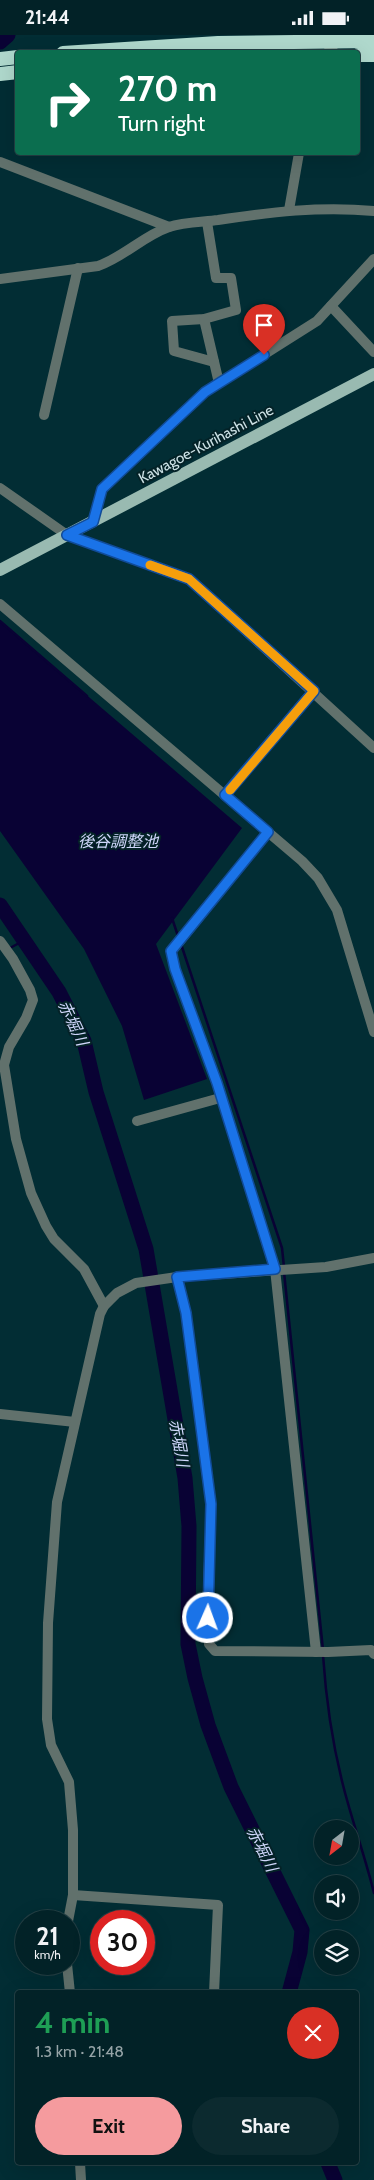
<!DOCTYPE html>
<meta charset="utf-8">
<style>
:root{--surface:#022227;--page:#0c2a2f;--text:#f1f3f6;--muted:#96a4a7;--line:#233f44;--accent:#f59b9e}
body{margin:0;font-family:Cabin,"Noto Sans JP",sans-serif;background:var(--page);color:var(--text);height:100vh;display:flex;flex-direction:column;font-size:19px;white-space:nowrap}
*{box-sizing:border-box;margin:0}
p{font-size:16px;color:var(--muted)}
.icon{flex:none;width:28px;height:28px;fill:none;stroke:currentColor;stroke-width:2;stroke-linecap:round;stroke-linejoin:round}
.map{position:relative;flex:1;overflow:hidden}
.drawer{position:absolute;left:15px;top:1955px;width:344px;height:175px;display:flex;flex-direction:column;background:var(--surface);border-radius:5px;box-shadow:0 5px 20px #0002,0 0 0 1px var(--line)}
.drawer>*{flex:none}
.banner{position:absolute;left:15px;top:15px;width:345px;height:105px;border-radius:5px;box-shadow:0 5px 20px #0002,0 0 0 1px var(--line);background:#0b6e4f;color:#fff;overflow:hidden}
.needle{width:32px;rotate:211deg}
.fabs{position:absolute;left:314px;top:1785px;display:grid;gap:10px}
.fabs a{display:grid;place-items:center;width:45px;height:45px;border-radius:50%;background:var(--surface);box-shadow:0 5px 20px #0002,0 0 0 1px var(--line);font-size:25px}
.speed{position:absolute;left:15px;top:1875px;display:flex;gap:10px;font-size:25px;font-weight:700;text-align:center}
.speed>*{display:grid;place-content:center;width:65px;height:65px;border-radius:50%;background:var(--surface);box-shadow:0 5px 20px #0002,0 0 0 1px var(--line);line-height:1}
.speed small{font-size:12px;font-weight:400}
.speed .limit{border:8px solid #d22;background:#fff;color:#111}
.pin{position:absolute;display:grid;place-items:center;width:42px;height:42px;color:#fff;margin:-51px -21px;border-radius:50% 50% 50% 0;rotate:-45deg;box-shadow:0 0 5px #0007}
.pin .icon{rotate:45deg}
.me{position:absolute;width:55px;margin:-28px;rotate:2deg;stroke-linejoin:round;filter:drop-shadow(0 0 4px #0008)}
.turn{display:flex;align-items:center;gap:18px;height:105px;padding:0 20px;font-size:22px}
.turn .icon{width:65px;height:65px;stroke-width:2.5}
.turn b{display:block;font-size:35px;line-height:42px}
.round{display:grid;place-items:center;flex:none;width:52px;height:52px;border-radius:26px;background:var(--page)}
.headline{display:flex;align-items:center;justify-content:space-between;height:85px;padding:0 20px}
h1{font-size:30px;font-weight:700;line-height:38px;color:#1e9e55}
.cta{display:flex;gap:10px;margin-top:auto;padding:10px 20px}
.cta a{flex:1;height:58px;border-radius:30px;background:var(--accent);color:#111;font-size:20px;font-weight:700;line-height:58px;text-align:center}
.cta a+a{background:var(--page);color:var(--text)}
.status{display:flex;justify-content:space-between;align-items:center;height:35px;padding:0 25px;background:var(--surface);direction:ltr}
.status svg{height:14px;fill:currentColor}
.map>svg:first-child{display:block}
.water{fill:#090234}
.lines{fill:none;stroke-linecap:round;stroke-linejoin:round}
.stream{stroke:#090234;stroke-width:2.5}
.river{stroke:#090234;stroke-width:15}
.minor{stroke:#61716c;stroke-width:10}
.major{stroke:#99bab1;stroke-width:12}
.highway{stroke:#afd8cc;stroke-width:14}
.highway-bridge{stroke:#afd8cc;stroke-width:14}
.route-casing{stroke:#114b97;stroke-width:12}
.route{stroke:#1a73e8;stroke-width:9}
.slow{stroke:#f59e0b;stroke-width:9}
.labels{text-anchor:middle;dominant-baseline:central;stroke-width:4;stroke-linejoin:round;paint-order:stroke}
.street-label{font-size:15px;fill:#cce1e5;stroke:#042227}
.water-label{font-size:16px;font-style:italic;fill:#cfd6fa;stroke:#042227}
</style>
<div class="status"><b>21:44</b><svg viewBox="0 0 49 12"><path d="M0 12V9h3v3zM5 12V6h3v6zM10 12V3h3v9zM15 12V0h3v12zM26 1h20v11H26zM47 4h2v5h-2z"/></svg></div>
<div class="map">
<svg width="374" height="2145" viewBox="0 0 374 2145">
<rect width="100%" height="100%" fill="#022d34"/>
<path class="water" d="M0 586 242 793 156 909 207 1044 144 1065 122 991 84 914 0 796Z"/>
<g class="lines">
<g class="stream">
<path d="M0 586 87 661"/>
<path d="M172 883 178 901"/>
<path d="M181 909 282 1213 284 1232"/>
<path d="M8 914 25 905"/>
<path d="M284 1237 323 1615"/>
<path d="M323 1620C326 1665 332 1707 343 1750 352 1786 365 1821 374 1858"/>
</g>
<g class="river">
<path d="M0 7 8 0"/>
<path d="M0 870 59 957 84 1006 96 1057 146 1214 185 1443 189 1491 188 1609 195 1643 208 1690 231 1752 302 1895 300 1917 289 1958"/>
<path d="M328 2128 335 2145"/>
</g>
<g class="minor">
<path d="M327 18 339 4"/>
<path d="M0 127 169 192"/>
<path d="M289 175 299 118"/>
<path d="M207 187 216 243H231L236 275 204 284 172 286 174 316 214 327"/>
<path d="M0 244 98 231C124 222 143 201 169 192 183 187 202 187 218 185 271 177 320 171 374 176"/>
<path d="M331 271 374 317"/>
<path d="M204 284 219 348"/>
<path d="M44 380 78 233"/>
<path d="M0 453 67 500 189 544 374 713"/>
<path d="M93 487 102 454 205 357 317 286 374 224"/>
<path d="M0 569 302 826 318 843 337 875 374 997"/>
<path d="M225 760 313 656"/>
<path d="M268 797 171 917 175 934 217 1048 275 1234 316 1617"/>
<path d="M0 906 13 924 30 955 33 965 26 983 9 1012 4 1030 16 1104 31 1158 46 1191 54 1204 84 1234 104 1271"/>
<path d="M137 1086 220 1063"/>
<path d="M177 1242 186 1278 211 1469 207 1583 209 1609 215 1616 328 1617 371 1615 374 1619"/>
<path d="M0 1379 75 1387"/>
<path d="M73 1860 218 1870 214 1958"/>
<path d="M68 1886 73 1860V1795L69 1747 51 1710 47 1684 48 1588 57 1467 100 1279 104 1271 117 1258 136 1248 177 1242 326 1232 374 1223"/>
<path d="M67 1929 70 1958"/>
<path d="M80 2128 81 2145"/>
</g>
<path class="major" d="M0 535 374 339"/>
<g class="highway">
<path d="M358 20H374"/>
<path d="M0 24 18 22"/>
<path d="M0 39 18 37"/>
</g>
<path class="highway-bridge" d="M63 18 218 8 374 6"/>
</g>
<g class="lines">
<g class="route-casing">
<path id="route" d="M208 1583 211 1469 186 1278 177 1242 275 1234 217 1048 175 934 171 916 268 797 225 760 314 656 189 544 67 500 93 487 102 454 205 357 264 320"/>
</g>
<use href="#route" class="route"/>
<path class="slow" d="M150 530 189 544 314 656 230 755"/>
</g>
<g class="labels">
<g class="street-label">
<text transform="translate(206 409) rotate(-28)">Kawagoe-Kurihashi Line</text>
</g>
<g class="water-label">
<text x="118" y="806">後谷調整池</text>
<text transform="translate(73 988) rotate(65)">赤堀川</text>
<text transform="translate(179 1408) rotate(80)">赤堀川</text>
<text transform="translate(262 1814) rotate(63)">赤堀川</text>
</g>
</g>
</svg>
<div class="fabs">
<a><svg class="needle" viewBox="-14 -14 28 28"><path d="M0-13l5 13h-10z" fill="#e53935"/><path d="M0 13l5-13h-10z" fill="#96a4a7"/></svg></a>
<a><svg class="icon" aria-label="sound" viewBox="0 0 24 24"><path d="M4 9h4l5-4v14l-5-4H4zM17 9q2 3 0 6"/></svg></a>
<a><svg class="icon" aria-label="layers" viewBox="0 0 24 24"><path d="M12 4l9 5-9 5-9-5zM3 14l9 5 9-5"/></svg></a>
</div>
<div class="speed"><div>21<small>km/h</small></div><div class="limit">30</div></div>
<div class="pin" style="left:264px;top:320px;background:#d93025"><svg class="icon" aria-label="arrive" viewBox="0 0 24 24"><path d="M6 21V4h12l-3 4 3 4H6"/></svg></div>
<svg class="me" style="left:208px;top:1583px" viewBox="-20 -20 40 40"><circle r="17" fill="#1a73e8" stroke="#fff" stroke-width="3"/><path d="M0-11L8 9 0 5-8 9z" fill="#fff"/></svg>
<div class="banner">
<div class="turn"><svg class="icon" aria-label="right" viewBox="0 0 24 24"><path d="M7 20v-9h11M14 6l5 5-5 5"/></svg><div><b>270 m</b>Turn right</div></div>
</div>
<section class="drawer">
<div class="headline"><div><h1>4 min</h1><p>1.3 km · 21:48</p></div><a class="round" style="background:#d93025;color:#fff"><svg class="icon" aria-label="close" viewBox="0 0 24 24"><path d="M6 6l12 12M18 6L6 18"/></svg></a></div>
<div class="cta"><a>Exit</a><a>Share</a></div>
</section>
</div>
